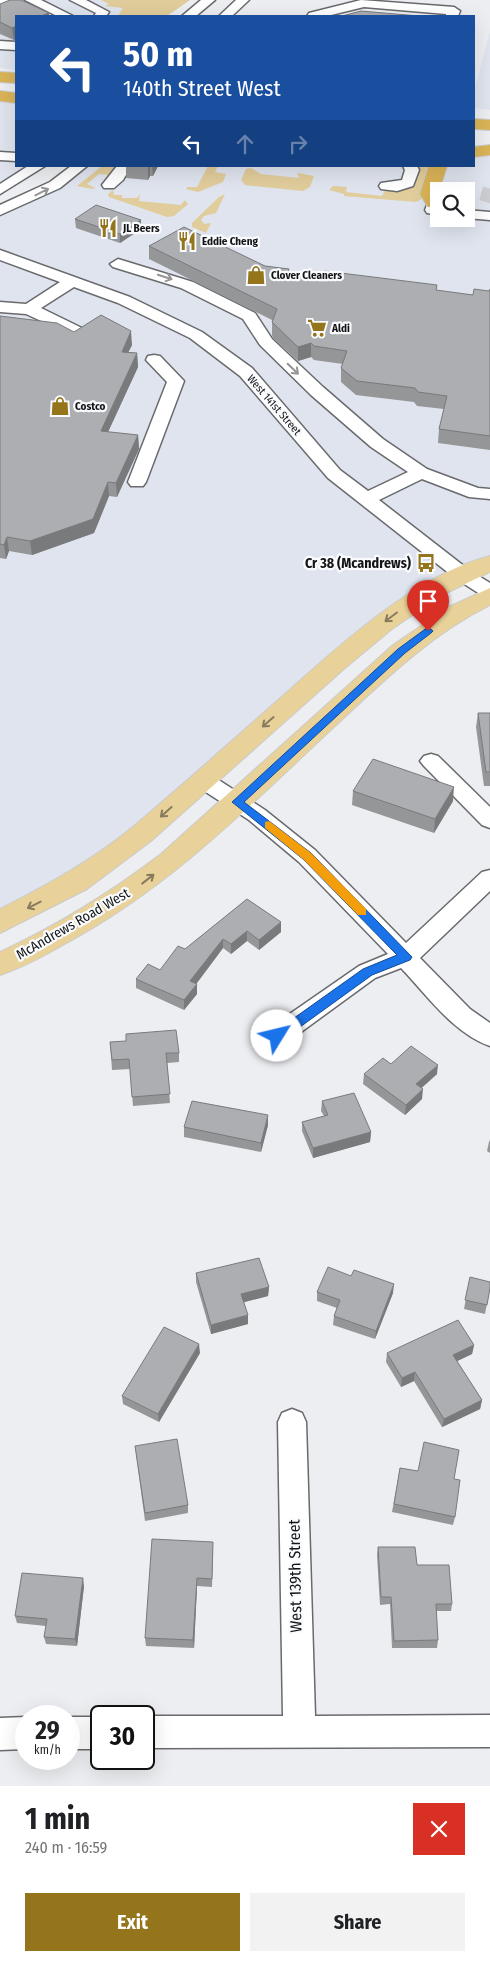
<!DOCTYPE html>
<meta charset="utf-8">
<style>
:root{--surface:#fff;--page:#f2f2f2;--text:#202124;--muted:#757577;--accent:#94751c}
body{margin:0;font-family:"Fira Sans Condensed",sans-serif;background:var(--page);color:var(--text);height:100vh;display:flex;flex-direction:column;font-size:19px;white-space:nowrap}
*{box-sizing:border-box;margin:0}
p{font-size:16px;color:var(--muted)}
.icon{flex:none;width:28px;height:28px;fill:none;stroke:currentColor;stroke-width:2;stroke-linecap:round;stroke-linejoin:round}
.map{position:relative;height:1786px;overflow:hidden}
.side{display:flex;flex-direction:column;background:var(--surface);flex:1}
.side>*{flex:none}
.hud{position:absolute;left:15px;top:15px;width:460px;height:152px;border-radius:0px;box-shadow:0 5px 20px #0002;background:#1a4fa0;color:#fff;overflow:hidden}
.buttons{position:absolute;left:430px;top:182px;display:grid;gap:10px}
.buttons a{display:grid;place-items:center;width:45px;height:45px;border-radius:0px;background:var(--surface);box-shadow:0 5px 20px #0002;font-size:25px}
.speed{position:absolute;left:15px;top:1705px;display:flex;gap:10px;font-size:25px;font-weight:700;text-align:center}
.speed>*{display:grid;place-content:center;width:65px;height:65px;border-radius:50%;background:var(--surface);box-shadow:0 5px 20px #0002;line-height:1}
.speed small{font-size:12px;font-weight:400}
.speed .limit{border:2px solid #111;border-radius:8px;background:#fff;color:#111}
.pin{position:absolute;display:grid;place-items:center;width:42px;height:42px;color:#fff;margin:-51px -21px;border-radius:50% 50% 50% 0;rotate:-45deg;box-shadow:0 0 5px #0007}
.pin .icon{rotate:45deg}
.me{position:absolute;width:55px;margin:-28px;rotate:54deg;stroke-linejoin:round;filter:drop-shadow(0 0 4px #0008)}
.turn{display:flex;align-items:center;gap:18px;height:105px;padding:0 25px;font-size:22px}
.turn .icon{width:65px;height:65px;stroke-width:2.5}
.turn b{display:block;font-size:35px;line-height:42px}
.lanes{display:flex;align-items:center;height:48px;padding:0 25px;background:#0003;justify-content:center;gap:25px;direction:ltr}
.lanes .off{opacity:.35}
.round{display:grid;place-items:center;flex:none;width:52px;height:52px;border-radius:0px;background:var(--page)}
.summary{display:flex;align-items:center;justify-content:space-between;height:85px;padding:0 25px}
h1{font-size:30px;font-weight:700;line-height:38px}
.action{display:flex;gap:10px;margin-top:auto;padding:10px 25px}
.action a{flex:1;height:58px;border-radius:0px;background:var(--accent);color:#fff;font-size:20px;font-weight:700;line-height:58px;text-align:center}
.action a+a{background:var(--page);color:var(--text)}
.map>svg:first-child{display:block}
.built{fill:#dfe4ee;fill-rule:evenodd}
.green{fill:#e1cc9b}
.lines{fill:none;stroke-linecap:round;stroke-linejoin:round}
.minor-tunnel{stroke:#cbcdd0;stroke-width:14;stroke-dasharray:14 7;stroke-linecap:butt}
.minor-casing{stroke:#696a6d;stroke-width:3}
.major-casing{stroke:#cbcbcc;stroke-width:2}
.highway-casing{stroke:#cbcbcc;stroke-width:2}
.minor{fill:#fff;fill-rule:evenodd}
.major{fill:#e9d29a;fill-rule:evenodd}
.highway{fill:#dab457;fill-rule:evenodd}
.wall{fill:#949698}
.shaded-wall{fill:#787a7c}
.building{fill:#acaeb1;stroke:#787a7c}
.oneway{stroke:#959596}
.oneway2{stroke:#897c5e}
.route{fill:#1a73e8;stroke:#114b97}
.slow{fill:#f59e0b}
.labels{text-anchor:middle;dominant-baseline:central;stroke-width:4.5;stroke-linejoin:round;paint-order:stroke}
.far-poi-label{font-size:11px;font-weight:bold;fill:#131415;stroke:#f9fbfe;text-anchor:start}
.far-street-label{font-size:11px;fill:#131415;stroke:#f9fbfe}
.poi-label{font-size:14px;font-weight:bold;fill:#131415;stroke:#f9fbfe;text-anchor:end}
.street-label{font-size:14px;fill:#131415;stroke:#f9fbfe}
.near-street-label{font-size:16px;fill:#131415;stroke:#f9fbfe}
</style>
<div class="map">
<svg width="490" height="1786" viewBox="0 0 490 1786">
<rect width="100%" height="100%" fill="#eceef1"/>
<g class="built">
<path d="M0 0H184L160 16H16V70L0 68Z"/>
<path d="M490 31V110L474 108V92Z"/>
<path d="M0 96 16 98V166H38L0 190Z"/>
<path d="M474 145 490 146V563L402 609 142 834 0 922V211L80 166H474ZM439 191H466V219H439Z"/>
</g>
<g class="green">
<path d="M101 0H190L167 16H118L123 8 105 6 109 4Z"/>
<path d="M102 166H119L109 175 99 174 87 184 95 188 93 189 77 186Z"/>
<path d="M208 166H218L215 172 226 174 223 182 198 192 186 189 187 187H197Z"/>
<path d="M415 166H433L422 199 416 202 344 196V194L329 190 333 186 347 187 346 192 382 196 385 190H390L391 192 393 190 410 187Z"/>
<path d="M251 168 261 174 299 178 297 173H298L314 176 310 187 303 191 245 185 241 180 246 169Z"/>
<path d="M113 190 114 195H122V198H137L140 194 139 201 181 205 185 200 188 204 174 216 167 217 109 197 108 194Z"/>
<path d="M225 194 216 213 204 216 201 220 204 224 211 223 206 233 192 227V223L219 197Z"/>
</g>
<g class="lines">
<path class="minor-tunnel" d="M486 202 490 188"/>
<g class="minor-casing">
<g id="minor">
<path d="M0 0H9L0 5Z"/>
<path d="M25 0H41L73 16H57Z"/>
<path d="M70 0H86L109 12 106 16H94L96 13Z"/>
<path d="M201 0H215L196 16H182Z"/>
<path d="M236 0H249L232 16H219Z"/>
<path d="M361 0 454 7 460 11 458 16H446V14L364 7 327 16H307L309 13Z"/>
<path d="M0 41 16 42V50L0 49Z"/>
<path d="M0 152 16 153V161L0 160Z"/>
<path d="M28 166H45L0 194V184Z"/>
<path d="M71 166H87L60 188 0 215V205L50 182Z"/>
<path d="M117 166H131L123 180 114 188H104L102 185Z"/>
<path d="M403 166H417L419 170 413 186 397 191 381 189 379 186 381 183 402 180 405 170Z"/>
<path d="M434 199 439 200V215L427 213 425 210 429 200Z"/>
<path d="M466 210 490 212V220L466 218Z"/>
<path d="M0 250 130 297 202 332 252 368 340 470 368 491 408 472 371 447 311 395 260 345 243 319 181 288 113 267 110 264 118 259 193 282 255 313 272 339 323 387 383 439 427 469 478 488 490 489V499L469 497 422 479 379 500 469 570 490 583V598L483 596 455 578 328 478 240 376 190 338 118 303 74 287 41 308 88 331 90 334 88 337H76L26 314 0 312V302L26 304 60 282 0 260Z"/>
<path d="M154 355 160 356 184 381 146 482 143 486H131L128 482 167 382 146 360 148 356Z"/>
<path d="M431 754 438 756 490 807V828L482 825 424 766 420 761 424 756Z"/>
<path d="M203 773 211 775 265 810 315 850 406 943 482 872 490 870V891L420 958 470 1009 490 1023V1046C454 1034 427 995 401 968L375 978 286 1043 277 1046 268 1043 265 1036 268 1029 359 966 388 954 299 862 249 820 195 785 192 780 195 775Z"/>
<path d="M292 1409 302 1413 306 1422 315 1716 490 1715V1747L144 1748V1716H283L278 1422 282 1413Z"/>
<path d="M26 1717V1749L0 1750V1718Z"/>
<rect x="69" y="1717" width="32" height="32"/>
</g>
</g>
<g class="major-casing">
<g id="major">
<path d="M490 556V572L442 595 392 629 345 668 151 841 87 889 0 933V909C47 885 93 860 134 826 185 783 235 738 285 694 341 644 416 575 490 556Z"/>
<path d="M490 588V605C436 632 393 672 349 713 260 795 176 884 68 942 46 955 24 967 0 975V952C58 925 111 892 161 854L393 645 449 607Z"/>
</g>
</g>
<g class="highway-casing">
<g id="highway">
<path d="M0 72 16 73V83L0 82Z"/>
<path d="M0 91 16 93V103L0 101Z"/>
<path d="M474 119 490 120V130L474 129Z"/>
<path d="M490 145V155L474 157V147Z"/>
<path d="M429 166H447L438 194 439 207H428L420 194Z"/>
</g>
</g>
<use href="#minor" class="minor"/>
<use href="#major" class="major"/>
<use href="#highway" class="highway"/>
</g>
<g class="wall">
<path d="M0 4 49 16 14 40 0 34Z"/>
<path d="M126 166H158L153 176H150L148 180 126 178Z"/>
<path d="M75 219 141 220V229L120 243 76 228Z"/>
<path d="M149 246 265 266 289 269V272L473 295 489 291 490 289V450L438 443 439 429 444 409 417 406 414 402 356 395 341 382V368L343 364 314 360 311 357 298 361 273 338 272 335V320L149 259Z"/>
<path d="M0 316 132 345 128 352 137 353 138 367 108 432 138 435 139 449 117 497 109 496 94 533 32 555 9 551 6 559 0 558Z"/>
<path d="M478 713H490V786H484L476 727Z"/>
<path d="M353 791 453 801 434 833 352 805Z"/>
<path d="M247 899 281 932 259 950 247 941 231 954 223 948 196 984 197 994 184 1010 136 988V979L160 970Z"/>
<path d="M110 1042 179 1053V1062L167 1063 170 1103 133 1106 130 1069 112 1070Z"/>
<path d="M391 1064 437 1074 421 1088 422 1099 405 1115 363 1084 364 1074Z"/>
<path d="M322 1101 371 1132 370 1142 313 1158 302 1131V1122L324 1116 321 1111Z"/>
<path d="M268 1125 261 1152 184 1137V1127Z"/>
<path d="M490 1140V1153L487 1151 489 1142Z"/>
<path d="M196 1273 269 1287 268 1296 244 1302 248 1324 211 1334 196 1282Z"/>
<path d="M351 1276 393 1293 375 1339 333 1325 334 1316 337 1308 317 1301V1292Z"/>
<path d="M470 1277 490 1288 485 1314 464 1309Z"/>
<path d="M474 1345 472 1354 457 1361 482 1400 480 1409 442 1427 414 1381 401 1387 386 1362 387 1353Z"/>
<path d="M200 1353 159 1422 123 1404 122 1396Z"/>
<path d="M136 1454 188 1505V1513L145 1521Z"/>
<path d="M400 1468 454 1479 455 1517 453 1525 392 1512Z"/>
<path d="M378 1547 417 1565 452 1604 451 1611H436L438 1640 437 1648H392L390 1604 380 1605 377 1555Z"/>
<path d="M213 1549 212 1587 197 1586 194 1648 146 1646 145 1638Z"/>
<path d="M84 1586 77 1646 46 1644 44 1637 46 1626 17 1623 15 1616Z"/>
</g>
<g class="shaded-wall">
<path d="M49 13V16H41Z"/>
<path d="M16 26V39L14 40 12 28Z"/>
<path d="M148 166H150V176L148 180Z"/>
<path d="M152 166H158L153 176Z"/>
<path d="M141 220V229L120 243V234Z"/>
<path d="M131 331 132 345 122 365V352Z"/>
<path d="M311 343V357L298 361V347Z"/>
<path d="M137 353 138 367 102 445 101 431Z"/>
<path d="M138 435 139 449 117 497 116 483Z"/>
<path d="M108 482 109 496 94 533 32 555 30 541Z"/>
<path d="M7 537 9 551 6 559 4 545Z"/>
<path d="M454 787 453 801 434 833 435 819Z"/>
<path d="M281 922V932L259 950V940Z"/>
<path d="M247 931V941L231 954V944Z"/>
<path d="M223 939V948L191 991 190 981Z"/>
<path d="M197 984V994L184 1010V1000Z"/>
<path d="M438 1065 437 1074 415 1094 416 1084Z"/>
<path d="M423 1089 422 1099 405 1115 406 1105Z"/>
<path d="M268 1115V1125L261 1152V1143Z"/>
<path d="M371 1132 370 1142 313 1158V1148Z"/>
<path d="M394 1284 393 1293 375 1339 376 1331Z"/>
<path d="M269 1287 268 1296 241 1303V1294Z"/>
<path d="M248 1315V1324L211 1334V1325Z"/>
<path d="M199 1344 200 1353 159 1422 158 1414Z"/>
<path d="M474 1345 472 1354 451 1364 453 1355Z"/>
<path d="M415 1372 414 1381 401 1387 402 1378Z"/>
<path d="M482 1400 480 1409 442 1427 444 1419Z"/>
<path d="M83 1578 84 1586 77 1646 75 1639Z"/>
<path d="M197 1578V1586L194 1648 193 1640Z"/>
</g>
<g class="building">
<path d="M10 0H21L49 13 41 16H16V26L12 28 0 22V4Z"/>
<path d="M361 11 419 16H342Z"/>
<path d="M96 205 141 220 120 234 75 219Z"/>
<path d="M184 227 265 266 289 269 288 272 322 276 324 271 373 277 437 285 436 290 473 295 474 289 489 291 490 289V436L439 429 447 396 418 392 415 388 357 381 341 368 347 351 314 346 311 343 298 347 274 324 272 322 277 309 149 246Z"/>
<path d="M101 315 131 331 122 352 137 353 101 431 138 435 116 483 108 482 93 519 30 541 7 537 4 545 0 544V316L57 323 74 332Z"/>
<path d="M478 713H490V772H486Z"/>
<path d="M373 759 454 787 435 819 353 791Z"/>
<path d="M247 899 281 922 259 940 247 931 231 944 223 939 190 981 197 984 184 1000 136 979 148 964 160 970 178 946 185 949Z"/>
<path d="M176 1030 179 1053H166L170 1094 132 1097 129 1059 112 1060 110 1042 126 1041V1034Z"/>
<path d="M411 1046 438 1065 416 1084 423 1089 406 1105 364 1074 383 1058 391 1064Z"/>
<path d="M354 1093 371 1132 313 1148 302 1122 328 1115 322 1101Z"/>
<path d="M192 1101 268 1115 261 1143 184 1127Z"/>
<path d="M259 1258 269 1287 241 1294 248 1315 211 1325 196 1273Z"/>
<path d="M328 1267 351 1276 354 1270 394 1284 376 1331 334 1316 340 1300 317 1292Z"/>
<path d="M470 1277 490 1282V1288L487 1305 465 1300Z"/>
<path d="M458 1320 474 1345 453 1355 482 1400 444 1419 415 1372 402 1378 387 1353Z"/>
<path d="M164 1327 199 1344 158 1414 122 1396Z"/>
<path d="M177 1439 188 1505 145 1513 135 1446Z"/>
<path d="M424 1442 459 1450 454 1479 460 1480 455 1517 394 1504 400 1468 418 1471Z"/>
<path d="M152 1539 213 1542 212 1579 197 1578 193 1640 145 1638Z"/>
<path d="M378 1547H415L417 1565H449L452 1604H436L438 1640 394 1641 391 1597H381Z"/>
<path d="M22 1573 83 1578 75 1639 44 1637 47 1619 15 1616Z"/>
</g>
<defs><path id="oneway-shaft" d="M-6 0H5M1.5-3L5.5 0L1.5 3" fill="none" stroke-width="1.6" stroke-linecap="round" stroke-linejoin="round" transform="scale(1.25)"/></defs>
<g class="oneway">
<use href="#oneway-shaft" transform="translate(42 192) rotate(-27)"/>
<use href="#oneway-shaft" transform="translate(165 277) rotate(18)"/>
<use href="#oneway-shaft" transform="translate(293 369) rotate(44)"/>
</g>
<g class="oneway2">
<use href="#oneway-shaft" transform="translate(391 617) rotate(143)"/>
<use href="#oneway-shaft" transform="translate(268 722) rotate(139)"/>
<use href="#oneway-shaft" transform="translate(166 812) rotate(138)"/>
<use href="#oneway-shaft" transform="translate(148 879) rotate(-38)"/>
<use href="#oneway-shaft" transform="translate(34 905) rotate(153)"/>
</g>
<path class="route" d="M428 627 433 631 431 633 405 653 244 802 311 853 412 957 410 960 372 975 282 1040H273L271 1036 273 1033 363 969 397 955 303 859 232 802 398 649Z"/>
<path class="slow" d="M269 821 311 853 366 909V915H358L303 859 265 828V822Z"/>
<defs>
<g id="restaurant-bare" transform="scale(1.5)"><path d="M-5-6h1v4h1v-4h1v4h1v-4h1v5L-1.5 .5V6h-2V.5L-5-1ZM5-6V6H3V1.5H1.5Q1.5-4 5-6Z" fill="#94751c" stroke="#f9fbfe" stroke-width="2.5" paint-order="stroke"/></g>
<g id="shop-bare" transform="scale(1.5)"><path d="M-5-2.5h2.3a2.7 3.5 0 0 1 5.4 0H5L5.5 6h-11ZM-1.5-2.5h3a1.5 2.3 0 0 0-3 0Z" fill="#94751c" stroke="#f9fbfe" stroke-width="2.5" paint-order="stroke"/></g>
<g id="supermarket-bare" transform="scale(1.5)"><path d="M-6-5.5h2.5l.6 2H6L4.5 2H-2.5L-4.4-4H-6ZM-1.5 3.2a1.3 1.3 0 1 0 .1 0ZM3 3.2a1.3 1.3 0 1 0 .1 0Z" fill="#94751c" stroke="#f9fbfe" stroke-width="2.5" paint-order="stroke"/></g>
<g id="bus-bare" transform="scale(1.5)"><path d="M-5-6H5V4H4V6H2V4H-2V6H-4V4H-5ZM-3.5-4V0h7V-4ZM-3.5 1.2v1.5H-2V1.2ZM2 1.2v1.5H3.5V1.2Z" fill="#94751c" stroke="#f9fbfe" stroke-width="2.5" paint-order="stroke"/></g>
</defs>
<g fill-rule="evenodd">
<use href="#restaurant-bare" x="108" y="228"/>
<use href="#restaurant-bare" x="187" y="241"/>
<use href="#shop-bare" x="256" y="275"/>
<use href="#supermarket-bare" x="317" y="328"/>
<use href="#shop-bare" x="60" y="406"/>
<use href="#bus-bare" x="426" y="563"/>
</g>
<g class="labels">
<g class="far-poi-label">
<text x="123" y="228">JL Beers</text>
<text x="202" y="241">Eddie Cheng</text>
<text x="271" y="275">Clover Cleaners</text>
<text x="332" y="328">Aldi</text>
<text x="75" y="406">Costco</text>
</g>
<g class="far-street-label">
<text transform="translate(274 405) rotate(49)">West 141st Street</text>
</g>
<g class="poi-label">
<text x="411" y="563">Cr 38 (Mcandrews)</text>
</g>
<g class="street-label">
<text transform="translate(73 924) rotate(-30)">McAndrews Road West</text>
</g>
<g class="near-street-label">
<text transform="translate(295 1576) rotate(-91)">West 139th Street</text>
</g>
</g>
</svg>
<div class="buttons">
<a><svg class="icon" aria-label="search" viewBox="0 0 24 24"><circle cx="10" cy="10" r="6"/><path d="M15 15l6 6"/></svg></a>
</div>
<div class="speed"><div>29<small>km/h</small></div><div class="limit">30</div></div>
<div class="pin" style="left:428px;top:631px;background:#d93025"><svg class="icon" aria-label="arrive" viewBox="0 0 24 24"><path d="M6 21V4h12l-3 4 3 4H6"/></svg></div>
<svg class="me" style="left:277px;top:1036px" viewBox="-20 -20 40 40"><circle r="19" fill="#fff"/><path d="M0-13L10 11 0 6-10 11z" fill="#1a73e8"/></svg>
<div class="hud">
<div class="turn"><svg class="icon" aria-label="left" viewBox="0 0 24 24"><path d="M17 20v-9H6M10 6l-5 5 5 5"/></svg><div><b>50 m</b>140th Street West</div></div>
<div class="lanes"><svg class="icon" aria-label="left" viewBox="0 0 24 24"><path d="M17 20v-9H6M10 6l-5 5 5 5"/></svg><svg class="icon off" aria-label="ahead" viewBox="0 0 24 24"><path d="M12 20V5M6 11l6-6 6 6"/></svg><svg class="icon off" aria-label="right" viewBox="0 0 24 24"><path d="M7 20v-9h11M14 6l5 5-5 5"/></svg></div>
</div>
</div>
<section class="side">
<div class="summary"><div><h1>1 min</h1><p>240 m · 16:59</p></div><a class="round" style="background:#d93025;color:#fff"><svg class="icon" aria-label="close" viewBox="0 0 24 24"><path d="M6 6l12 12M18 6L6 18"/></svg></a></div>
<div class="action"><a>Exit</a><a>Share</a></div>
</section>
